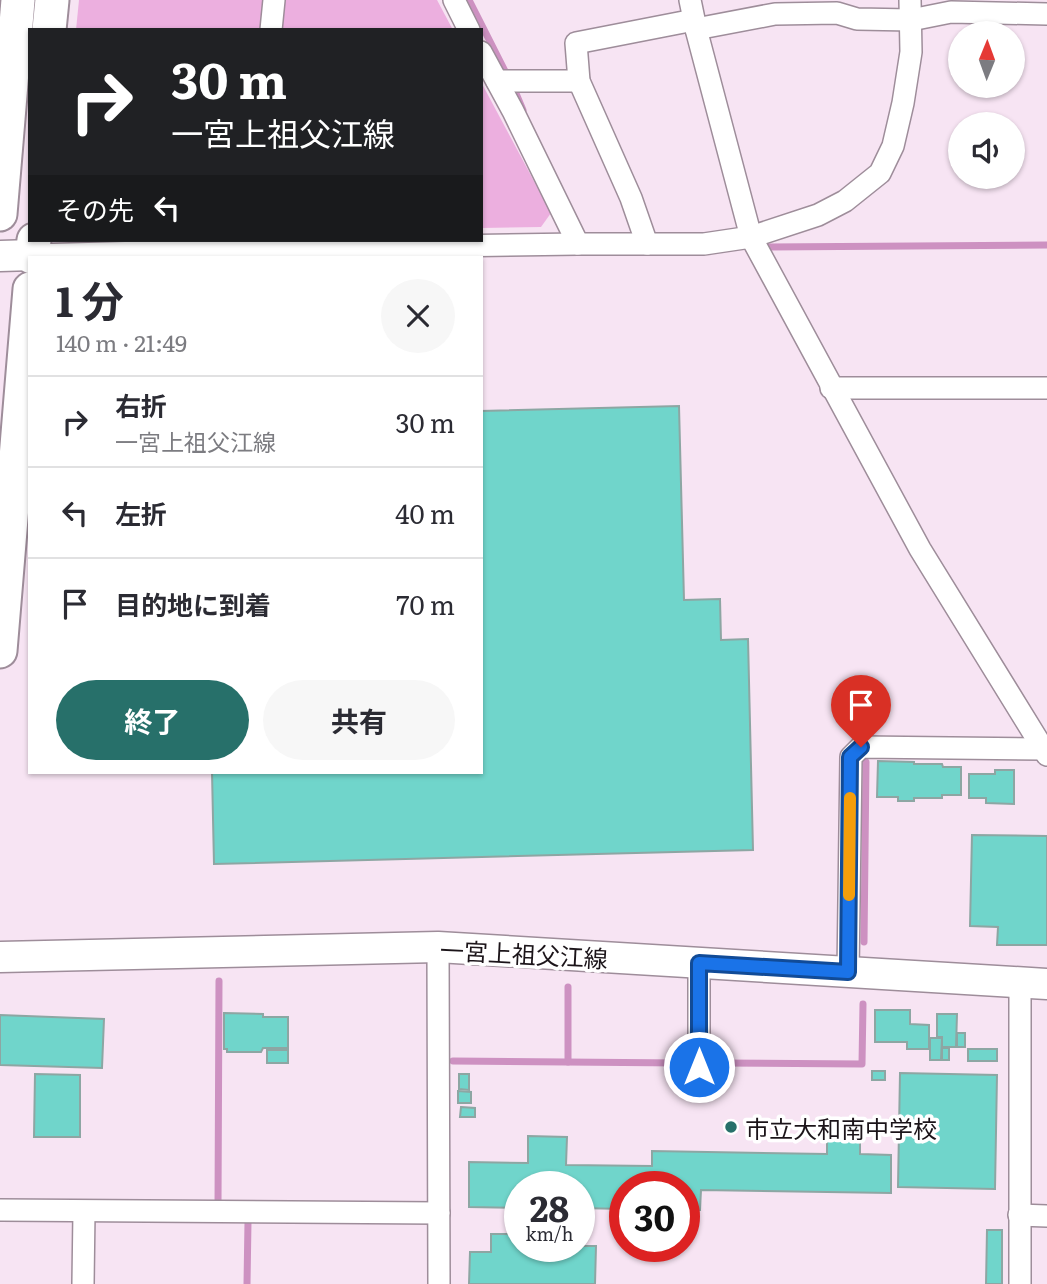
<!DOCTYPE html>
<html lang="ja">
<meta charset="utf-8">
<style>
:root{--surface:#fff;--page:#f7f7f7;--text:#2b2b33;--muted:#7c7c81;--line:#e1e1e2;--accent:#27706a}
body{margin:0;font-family:Literata,"Noto Sans JP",serif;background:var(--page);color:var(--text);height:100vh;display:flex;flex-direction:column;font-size:26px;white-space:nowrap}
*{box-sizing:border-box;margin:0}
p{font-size:23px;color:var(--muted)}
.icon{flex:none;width:38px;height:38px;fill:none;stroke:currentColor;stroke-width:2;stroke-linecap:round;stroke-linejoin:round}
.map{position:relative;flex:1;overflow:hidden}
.sheet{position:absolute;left:28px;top:256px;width:455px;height:518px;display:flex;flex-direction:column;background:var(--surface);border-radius:0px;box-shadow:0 2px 5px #0004}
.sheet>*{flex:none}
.top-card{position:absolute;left:28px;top:28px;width:455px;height:214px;border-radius:0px;box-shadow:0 2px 5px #0004;background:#202124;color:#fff;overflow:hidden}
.needle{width:46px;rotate:1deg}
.buttons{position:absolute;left:948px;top:21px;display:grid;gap:14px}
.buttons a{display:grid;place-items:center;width:77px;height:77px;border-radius:50%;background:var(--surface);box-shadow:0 2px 5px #0004;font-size:35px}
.speed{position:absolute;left:504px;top:1171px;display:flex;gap:14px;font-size:35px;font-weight:700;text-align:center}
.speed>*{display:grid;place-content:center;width:91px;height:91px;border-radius:50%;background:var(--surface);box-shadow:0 2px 5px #0004;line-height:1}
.speed small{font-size:18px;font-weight:400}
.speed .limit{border:10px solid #d22;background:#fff;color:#111}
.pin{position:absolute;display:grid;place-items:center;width:60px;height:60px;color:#fff;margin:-72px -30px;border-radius:50% 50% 50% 0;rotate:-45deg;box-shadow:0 0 7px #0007}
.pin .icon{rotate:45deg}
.me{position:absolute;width:77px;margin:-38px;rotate:0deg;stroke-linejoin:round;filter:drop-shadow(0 0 5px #0008)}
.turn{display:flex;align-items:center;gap:24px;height:147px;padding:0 28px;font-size:32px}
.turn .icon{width:91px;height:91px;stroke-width:2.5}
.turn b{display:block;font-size:49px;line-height:60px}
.then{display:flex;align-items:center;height:66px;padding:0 28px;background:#0003;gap:14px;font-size:26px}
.round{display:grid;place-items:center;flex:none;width:74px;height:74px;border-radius:37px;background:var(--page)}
.headline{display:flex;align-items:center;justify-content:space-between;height:119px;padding:0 28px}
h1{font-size:42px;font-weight:700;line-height:52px}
.action{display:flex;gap:14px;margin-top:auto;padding:14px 28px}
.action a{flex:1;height:80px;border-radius:42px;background:var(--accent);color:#fff;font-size:28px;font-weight:700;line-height:80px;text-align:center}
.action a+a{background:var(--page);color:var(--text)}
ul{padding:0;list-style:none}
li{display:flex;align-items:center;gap:21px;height:91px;padding:0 28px;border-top:2px solid var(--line)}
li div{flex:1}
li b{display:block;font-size:26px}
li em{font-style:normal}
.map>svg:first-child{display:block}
.green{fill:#ecafdf}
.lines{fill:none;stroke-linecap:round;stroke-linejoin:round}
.stream{stroke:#cd91c1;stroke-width:7}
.building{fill:#70d5cb;stroke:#8da6a3;stroke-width:2}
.minor-casing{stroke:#9e8d9a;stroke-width:24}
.secondary-casing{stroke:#9e8d9a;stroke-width:33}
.primary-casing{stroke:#9e8d9a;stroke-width:37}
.minor{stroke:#fff;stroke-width:21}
.secondary{stroke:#fff;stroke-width:30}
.primary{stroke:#fff;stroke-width:33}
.route-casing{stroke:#114b97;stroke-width:18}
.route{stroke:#1a73e8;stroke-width:12}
.slow{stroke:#f59e0b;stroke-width:12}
.poi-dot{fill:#27706a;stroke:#fff;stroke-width:2.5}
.labels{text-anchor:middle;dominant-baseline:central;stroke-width:7;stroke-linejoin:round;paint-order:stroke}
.street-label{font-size:24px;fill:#1b1419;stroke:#fff}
.poi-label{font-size:24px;fill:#1b1419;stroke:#fff;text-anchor:start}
</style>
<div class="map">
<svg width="1047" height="1284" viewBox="0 0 1047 1284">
<rect width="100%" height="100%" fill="#f7e4f3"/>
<g class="green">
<path d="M79 0H265L262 30H76Z"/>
<path d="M284 0H437L453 30H282Z"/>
<path d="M481 82 551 213 541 227 481 228Z"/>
</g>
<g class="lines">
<g class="stream">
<path d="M469 0 507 75"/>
<path d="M515 91 523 110"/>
<path d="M769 247 1047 245"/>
<path d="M864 942 866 762"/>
<path d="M568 987V1062"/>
<path d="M453 1061 681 1063"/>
<path d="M720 1063 862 1064 863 1004"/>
<path d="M218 1206 219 981"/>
<path d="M247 1284 248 1222"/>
</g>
</g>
<g class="building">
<path d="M679 406 684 600 720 599 721 640 748 639 753 850 214 864 212 772H481V411Z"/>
<path d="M878 761 914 762V764H942L943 767H961V795H942V798H914V801H898V797H877Z"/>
<path d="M995 770H1014V804L986 803V798H969V774H995Z"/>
<path d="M972 835 1047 836V945H997L998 927 970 926Z"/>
<path d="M875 1010H910V1024L929 1025V1049H907V1042H875Z"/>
<path d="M224 1013 263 1014V1017H288V1048H263L261 1052H227V1049H224Z"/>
<path d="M937 1014H957L956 1047H942V1037H937Z"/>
<path d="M0 1015 104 1019 102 1068 0 1065Z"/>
<rect x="957" y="1033" width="8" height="14"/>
<path d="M930 1038H942L941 1060H930Z"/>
<rect x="942" y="1048" width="7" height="12"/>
<rect x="968" y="1049" width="29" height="12"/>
<rect x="267" y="1050" width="21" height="13"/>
<rect x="872" y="1071" width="13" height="9"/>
<path d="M900 1073 997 1075 995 1189 898 1187Z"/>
<path d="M35 1074 80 1075V1137H34Z"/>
<path d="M459 1074H469V1090L459 1089Z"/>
<path d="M458 1091 471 1092V1103H458Z"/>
<path d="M461 1107 475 1108V1117H460Z"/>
<path d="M528 1136 567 1137 566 1165 652 1166V1151L827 1154V1136L860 1137V1154L891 1155V1193L701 1190 700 1210H684V1186H625V1209L579 1208V1186H520V1208L469 1207V1162L528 1163Z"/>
<path d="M987 1230H1002V1284H986Z"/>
<path d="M491 1234H520V1246H596L595 1284H469L470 1252H491Z"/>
</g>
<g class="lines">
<g class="minor-casing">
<g id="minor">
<path d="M454 0 469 30"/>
<path d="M690 0 696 29 751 237 920 549 1047 755"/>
<path d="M696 29 775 14 837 13 857 19 911 20 951 12 1047 14"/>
<path d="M271 30 274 0"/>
<path d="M481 52 513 111 578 244"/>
<path d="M497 81H579"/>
<path d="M647 244 631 198 579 81 576 43 694 20"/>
<path d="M33 255 254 249 578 244H704L751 237 818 215 845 201 880 173 893 146 903 103 911 52 910 0"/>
<path d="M831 388H1047"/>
<path d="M438 947 439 1284"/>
<path d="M699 963V1067"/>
<path d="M848 973 851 757 861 747 1043 749"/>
<path d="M0 1210 439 1213"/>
<path d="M1019 1215 1047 1216"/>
<path d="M83 1284 84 1212"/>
<path d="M1020 1284V982"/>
</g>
</g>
<g class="secondary-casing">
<g id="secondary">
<path d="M0 256 33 255"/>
<path d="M0 957 438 947 1047 984"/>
</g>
</g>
<g class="primary-casing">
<g id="primary">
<path d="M49 30 52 0"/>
<path d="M0 214 18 0"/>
<path d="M32 257 34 240"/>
<path d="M0 651 30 289"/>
</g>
</g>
<use href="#minor" class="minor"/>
<use href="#secondary" class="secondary"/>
<use href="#primary" class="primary"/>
</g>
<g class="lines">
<g class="route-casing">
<path id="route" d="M699 1067V963L848 972 850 757 861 747"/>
</g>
<use href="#route" class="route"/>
<path class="slow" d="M849 895 850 798"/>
</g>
<circle class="poi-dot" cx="731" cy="1127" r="7"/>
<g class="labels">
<g class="street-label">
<text transform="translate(524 953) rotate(3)">一宮上祖父江線</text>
</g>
<g class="poi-label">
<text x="745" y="1127">市立大和南中学校</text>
</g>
</g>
</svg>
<div class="buttons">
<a><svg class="needle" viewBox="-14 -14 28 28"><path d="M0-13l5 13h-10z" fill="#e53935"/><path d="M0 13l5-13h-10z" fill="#7c7c81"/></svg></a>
<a><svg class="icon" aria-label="sound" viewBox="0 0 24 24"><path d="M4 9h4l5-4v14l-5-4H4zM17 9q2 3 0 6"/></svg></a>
</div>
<div class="speed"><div>28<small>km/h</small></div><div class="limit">30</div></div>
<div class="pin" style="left:861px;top:747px;background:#d93025"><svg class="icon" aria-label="arrive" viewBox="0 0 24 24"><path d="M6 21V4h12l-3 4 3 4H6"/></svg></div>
<svg class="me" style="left:699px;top:1067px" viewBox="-20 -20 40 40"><circle r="17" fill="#1a73e8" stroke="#fff" stroke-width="3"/><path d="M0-11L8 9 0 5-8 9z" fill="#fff"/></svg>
<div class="top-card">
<div class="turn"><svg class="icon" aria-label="right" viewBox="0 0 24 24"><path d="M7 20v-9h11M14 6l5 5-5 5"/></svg><div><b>30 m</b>一宮上祖父江線</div></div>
<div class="then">その先<svg class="icon" aria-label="left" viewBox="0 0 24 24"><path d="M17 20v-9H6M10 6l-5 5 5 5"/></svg></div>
</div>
<section class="sheet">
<div class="headline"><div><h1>1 分</h1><p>140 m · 21:49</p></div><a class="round"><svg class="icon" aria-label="close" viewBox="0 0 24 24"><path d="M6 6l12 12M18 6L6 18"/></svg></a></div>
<ul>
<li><svg class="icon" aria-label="right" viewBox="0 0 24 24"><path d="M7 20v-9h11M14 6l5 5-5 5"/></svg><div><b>右折</b><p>一宮上祖父江線</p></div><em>30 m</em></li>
<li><svg class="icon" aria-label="left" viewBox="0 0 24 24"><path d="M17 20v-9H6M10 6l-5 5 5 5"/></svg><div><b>左折</b></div><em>40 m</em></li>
<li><svg class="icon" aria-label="arrive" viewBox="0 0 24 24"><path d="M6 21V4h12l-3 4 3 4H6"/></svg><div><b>目的地に到着</b></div><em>70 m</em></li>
</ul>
<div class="action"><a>終了</a><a>共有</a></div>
</section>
</div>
